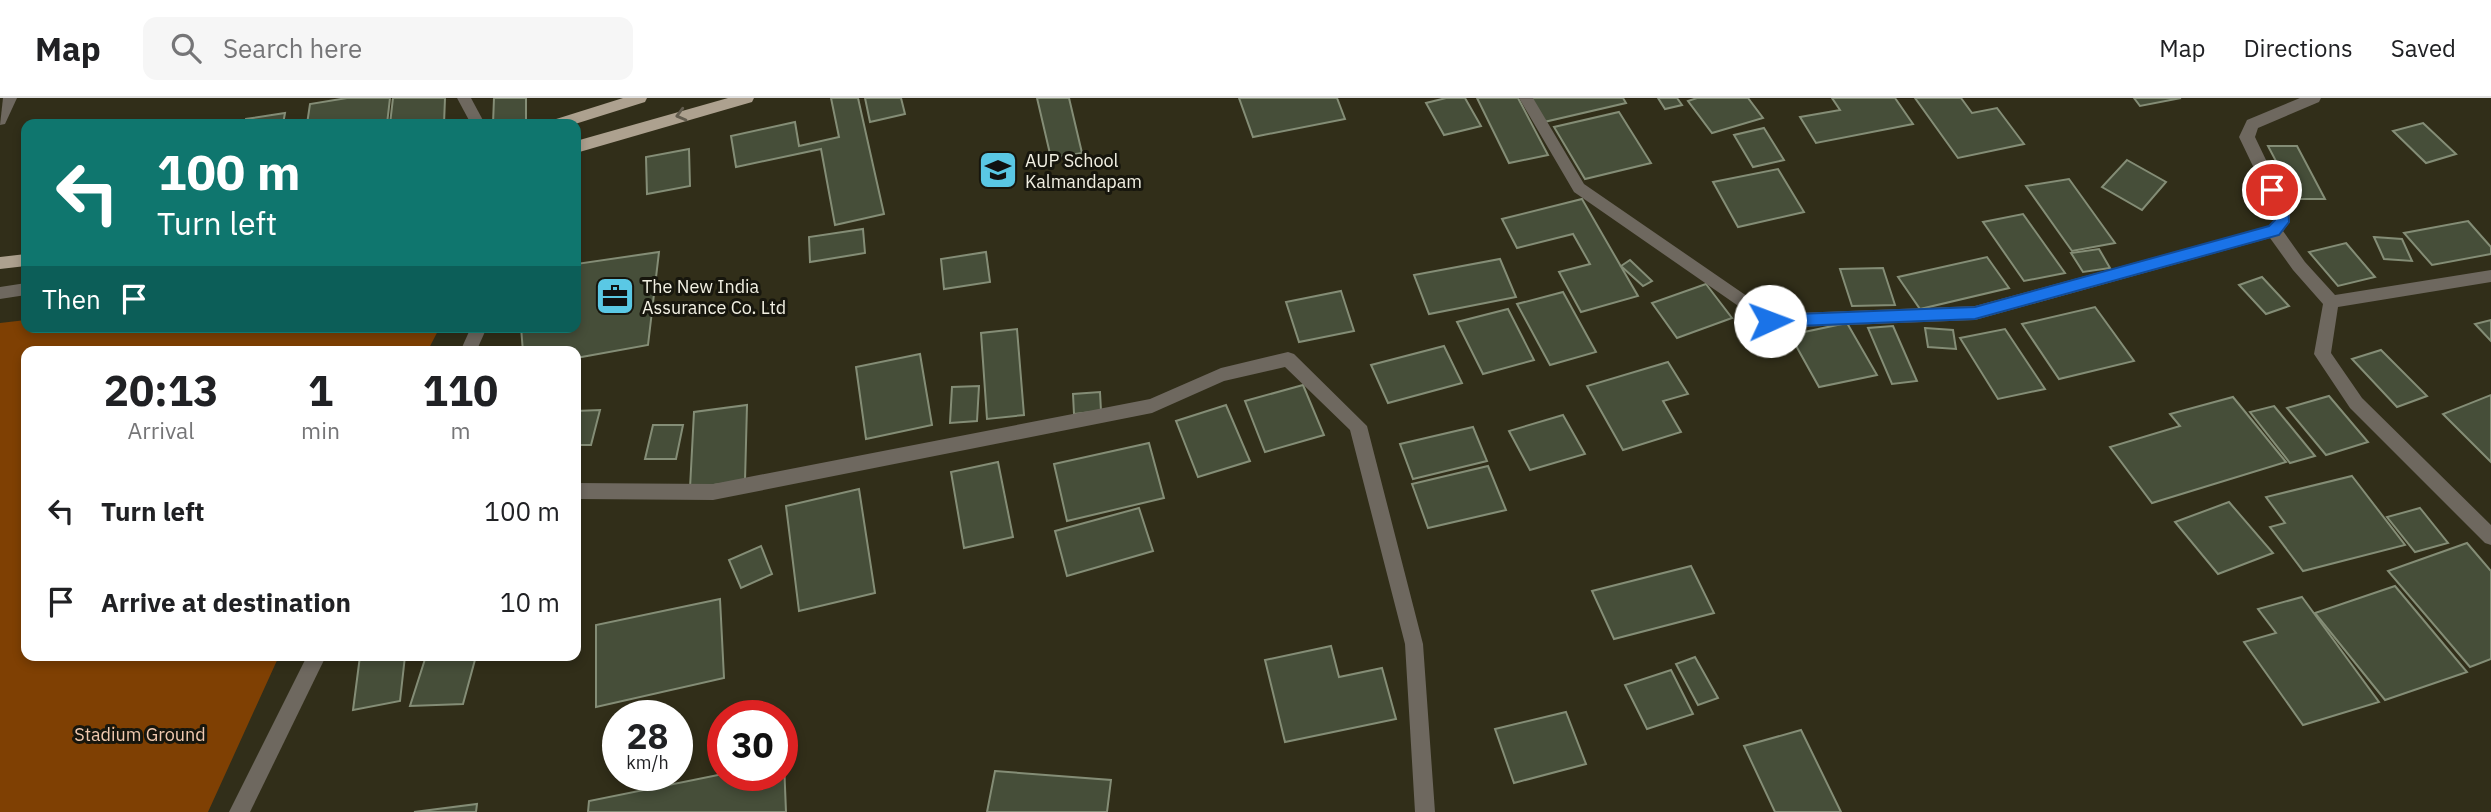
<!DOCTYPE html>
<style>
:root{--surface:#fff;--page:#f6f6f6;--text:#202124;--muted:#757577;--line:#e0e0e0}
body{margin:0;font-family:"IBM Plex Sans",sans-serif;background:var(--page);color:var(--text);height:100vh;display:flex;flex-direction:column;font-size:26px;white-space:nowrap}
*{box-sizing:border-box;margin:0}
p{font-size:23px;color:var(--muted)}
.icon{flex:none;width:38px;height:38px;fill:none;stroke:currentColor;stroke-width:2;stroke-linecap:round;stroke-linejoin:round}
.map{position:relative;flex:1;overflow:hidden}
.drawer{position:absolute;left:21px;top:248px;width:560px;height:315px;display:flex;flex-direction:column;background:var(--surface);border-radius:14px;box-shadow:0 4px 10px #0003}
.drawer>*{flex:none}
.guide{position:absolute;left:21px;top:21px;width:560px;height:214px;border-radius:14px;box-shadow:0 4px 10px #0003;background:#0f766e;color:#fff;overflow:hidden}
.speed{position:absolute;left:602px;top:602px;display:flex;gap:14px;font-size:35px;font-weight:700;text-align:center}
.speed>*{display:grid;place-content:center;width:91px;height:91px;border-radius:50%;background:var(--surface);box-shadow:0 4px 10px #0003;line-height:1}
.speed small{font-size:18px;font-weight:400}
.speed .limit{border:10px solid #d22;background:#fff;color:#111}
.pin{position:absolute;display:grid;place-items:center;width:60px;height:60px;color:#fff;margin:-30px;border:4px solid #fff;border-radius:50%;box-shadow:0 2px 7px #0007}
.me{position:absolute;width:77px;margin:-38px;rotate:88deg;stroke-linejoin:round;filter:drop-shadow(0 0 5px #0008)}
.turn{display:flex;align-items:center;gap:24px;height:147px;padding:0 21px;font-size:32px}
.turn .icon{width:91px;height:91px;stroke-width:2.5}
.turn b{display:block;font-size:49px;line-height:60px}
.then{display:flex;align-items:center;height:66px;padding:0 21px;background:#0003;gap:14px;font-size:26px}
.eta{display:flex;justify-content:space-evenly;align-items:center;height:119px;text-align:center}
.eta b{font-size:42px;font-weight:800;line-height:49px}
ul{padding:0;list-style:none}
li{display:flex;align-items:center;gap:21px;height:91px;padding:0 21px}
li div{flex:1}
li b{display:block;font-size:26px}
li em{font-style:normal}
header{display:flex;align-items:center;gap:42px;box-sizing:border-box;height:98px;padding:0 35px;background:var(--surface);border-bottom:2px solid var(--line)}
header strong{font-size:33px}
nav{display:flex;gap:38px;margin-inline-start:auto;font-size:24px}
.search{width:490px;height:63px;background:var(--page);display:flex;align-items:center;gap:18px;box-sizing:border-box;padding:0 24px;border-radius:14px;color:var(--muted);font-size:26px}
.map>svg:first-child{display:block}
.green{fill:#7f4003}
.building{fill:#464e39;stroke:#848d76;stroke-width:2}
.lines{fill:none;stroke-linecap:round;stroke-linejoin:round}
.minor{fill:#6e685f;fill-rule:evenodd}
.tertiary{fill:#6e685f;fill-rule:evenodd}
.primary{fill:#ada18f;fill-rule:evenodd}
.oneway{stroke:#625c4e}
.route{fill:#1a73e8;stroke:#114b97;stroke-width:2}
.labels{text-anchor:middle;dominant-baseline:central;stroke-width:6;stroke-linejoin:round;paint-order:stroke}
.poi-label{font-size:18px;fill:#f2f0e3;stroke:#17160d;text-anchor:start}
.park-label{font-size:18px;fill:#f2cab0;stroke:#17160d}
</style>
<header>
<strong>Map</strong>
<div class="search"><svg class="icon" aria-label="search" viewBox="0 0 24 24"><circle cx="10" cy="10" r="6"/><path d="M15 15l6 6"/></svg>Search here</div>
<nav><a>Map</a><a>Directions</a><a>Saved</a></nav>
</header>
<div class="map">
<svg width="2491" height="714" viewBox="0 0 2491 714">
<rect width="100%" height="100%" fill="#312e19"/>
<path class="green" d="M26 222V229H440L427 254H26V558H279L208 714H0V225Z"/>
<g class="building">
<path d="M347 0H390L387 26H307L310 6Z"/>
<path d="M393 0H445L444 26H390Z"/>
<path d="M494 0H526V26H493Z"/>
<path d="M831 0H858L884 116 835 127 821 51 736 69 731 38 795 24 799 48 839 39Z"/>
<path d="M865 0H901L905 16 870 24Z"/>
<path d="M1037 0H1069L1082 55 1051 60Z"/>
<path d="M1239 0H1337L1345 21 1253 39Z"/>
<path d="M1446 0H1465L1481 28 1444 37 1426 5Z"/>
<path d="M1477 0H1518L1548 57 1509 65Z"/>
<path d="M1530 0H1623L1626 5 1544 24Z"/>
<path d="M1658 0H1677L1682 7 1665 11Z"/>
<path d="M1697 0H1748L1763 20 1712 35 1688 3Z"/>
<path d="M1832 0H1895L1913 26 1816 45 1800 19 1840 12Z"/>
<path d="M1915 0H1961L1972 15 1997 10 2024 46 1958 60Z"/>
<path d="M2134 0H2181L2140 8Z"/>
<path d="M1619 14 1651 65 1585 81 1554 29Z"/>
<path d="M285 15 283 26H245L246 21Z"/>
<path d="M2423 25 2456 56 2426 65 2393 33Z"/>
<path d="M1764 30 1784 62 1753 69 1734 37Z"/>
<path d="M2268 48H2297L2325 101H2296Z"/>
<path d="M689 51 690 88 647 96 646 59Z"/>
<path d="M2127 62 2166 84 2142 112 2102 89Z"/>
<path d="M1778 71 1804 114 1738 129 1713 84Z"/>
<path d="M2069 81 2115 145 2072 153 2026 88Z"/>
<path d="M1582 101 1638 198 1581 214 1559 174 1590 166 1573 136 1517 150 1502 121Z"/>
<path d="M2023 116 2065 175 2024 183 1983 124Z"/>
<path d="M2468 123 2491 149V156L2432 167 2404 135Z"/>
<path d="M863 131 865 155 810 164 809 139Z"/>
<path d="M2374 139 2402 141 2412 163 2384 161Z"/>
<path d="M2346 145 2375 179 2338 188 2309 154Z"/>
<path d="M2099 151 2110 170 2083 174 2071 155Z"/>
<path d="M659 154 648 247 576 260V254H523L521 229H576V166Z"/>
<path d="M986 154 990 184 944 191 941 161Z"/>
<path d="M1987 159 2009 190 1920 211 1898 179Z"/>
<path d="M1500 161 1516 199 1429 216 1414 177Z"/>
<path d="M1630 162 1652 183 1643 188 1621 168Z"/>
<path d="M1883 170 1895 207 1852 208 1840 171Z"/>
<path d="M2262 179 2289 208 2266 216 2239 187Z"/>
<path d="M1706 186 1732 220 1677 240 1652 205Z"/>
<path d="M1341 193 1354 233 1299 244 1286 204Z"/>
<path d="M1563 194 1596 254 1550 267 1517 206Z"/>
<path d="M2095 209 2134 263 2059 281 2022 226Z"/>
<path d="M1508 211 1534 262 1483 276 1457 224Z"/>
<path d="M2491 222V243L2475 226Z"/>
<path d="M1847 225 1877 277 1819 289 1790 237Z"/>
<path d="M1893 228 1917 283 1892 286 1868 230Z"/>
<path d="M1925 230 1953 232 1956 251 1928 249Z"/>
<path d="M1017 231 1024 317 987 321 981 235Z"/>
<path d="M2005 231 2045 291 1998 301 1960 240Z"/>
<path d="M1444 248 1462 285 1388 305 1371 267Z"/>
<path d="M2381 252 2427 298 2397 309 2352 261Z"/>
<path d="M920 256 932 327 866 341 856 269Z"/>
<path d="M1668 264 1688 296 1663 303 1681 334 1623 352 1587 288Z"/>
<path d="M1303 287 1324 337 1265 354 1245 303Z"/>
<path d="M979 288 977 323 950 325 952 289Z"/>
<path d="M1100 294 1101 313 1074 316 1073 296Z"/>
<path d="M2491 297V364L2443 316Z"/>
<path d="M2329 298 2368 344 2326 357 2287 310Z"/>
<path d="M2233 299 2286 364 2152 405 2110 349 2180 328 2170 316Z"/>
<path d="M747 307 745 383 690 390 694 314Z"/>
<path d="M1226 307 1250 363 1198 379 1176 323Z"/>
<path d="M2274 308 2315 358 2290 365 2250 314Z"/>
<path d="M600 312 591 347H576V313Z"/>
<path d="M1563 317 1585 356 1530 372 1509 333Z"/>
<path d="M653 327H683L676 361H645Z"/>
<path d="M1473 329 1487 363 1413 381 1400 346Z"/>
<path d="M1149 345 1164 400 1067 423 1054 366Z"/>
<path d="M998 364 1013 439 964 450 951 374Z"/>
<path d="M1488 368 1506 412 1428 430 1412 386Z"/>
<path d="M2352 378 2405 447 2303 473 2270 429 2285 425 2266 399Z"/>
<path d="M859 391 875 495 799 513 786 408Z"/>
<path d="M2229 404 2273 455 2218 476 2175 424Z"/>
<path d="M1139 410 1153 453 1067 478 1055 433Z"/>
<path d="M2420 410 2448 445 2415 454 2387 419Z"/>
<path d="M2467 445 2491 473V561L2470 569 2388 473Z"/>
<path d="M761 448 772 476 741 490 729 462Z"/>
<path d="M1691 468 1714 515 1614 541 1592 493Z"/>
<path d="M2395 488 2467 574 2385 602 2315 515Z"/>
<path d="M2302 499 2379 604 2303 627 2244 544 2276 535 2258 511Z"/>
<path d="M720 501 724 580 596 609V527Z"/>
<path d="M1331 548 1339 579 1382 570 1396 621 1285 644 1265 562Z"/>
<path d="M360 558H405L400 603 353 612Z"/>
<path d="M426 558H476L463 606 410 608Z"/>
<path d="M1695 559 1718 600 1698 607 1676 566Z"/>
<path d="M1671 572 1693 616 1647 631 1625 587Z"/>
<path d="M1566 614 1586 666 1514 685 1495 631Z"/>
<path d="M1801 632 1841 714H1775L1744 648Z"/>
<path d="M782 664H784L786 714H588L589 703 723 676 782 677Z"/>
<path d="M995 673 1111 682 1107 714H987Z"/>
<path d="M477 706 476 714H414Z"/>
</g>
<g class="lines">
<g class="minor">
<path d="M3 0H17L5 26 0 27Z"/>
<path d="M457 0H471L485 26H471Z"/>
<path d="M1519 0H1533L1584 86 1773 216 1975 208 2269 128 2274 122 2273 110 2239 39 2247 22 2300 0H2321L2319 4 2258 30 2255 39 2289 110 2290 124 2283 133 2305 164 2335 197 2491 172V184L2338 209 2331 255 2362 300 2491 427V447L2485 445 2350 310 2314 256 2323 206 2293 172 2270 140 1975 222 1770 230 1574 94Z"/>
<path d="M471 229H487L476 254H460Z"/>
<path d="M1288 254 1294 256 1367 328 1423 546 1435 714H1415L1405 546 1350 332 1285 269 1224 283 1152 315 713 402 576 401V385L713 386 1150 301 1221 270Z"/>
<path d="M307 558H326L250 714H229Z"/>
</g>
<path class="tertiary" d="M26 185V197L0 201V189Z"/>
<g class="primary">
<path d="M623 0H647L645 4 575 26H551L553 22Z"/>
<path d="M728 0H754L752 4 576 55V43Z"/>
<path d="M26 156V168L0 171V159Z"/>
</g>
</g>
<defs><path id="oneway-chevron" d="M-2-3.5L2.5 0L-2 3.5" fill="none" stroke-width="1.6" stroke-linecap="round" stroke-linejoin="round" transform="scale(1.75)"/></defs>
<use class="oneway" href="#oneway-chevron" transform="translate(681 17) rotate(165)"/>
<path class="route" d="M2272 87 2277 88 2288 110 2289 124 2279 137 1975 221 1770 229 1763 223 1770 217 1975 209 2269 128 2275 122 2274 110 2265 92Z"/>
<defs>
<g id="school-square" transform="scale(2.0125)"><rect x="-9" y="-9" width="18" height="18" rx="4" fill="#5ac8e5" stroke="#17160d"/><path d="M0-5L7-2L0 1L-7-2ZM-4 1L0 2.5L4 1V4Q0 6-4 4Z" fill="#111"/></g>
<g id="office-square" transform="scale(2.0125)"><rect x="-9" y="-9" width="18" height="18" rx="4" fill="#5ac8e5" stroke="#17160d"/><path d="M-6-3h4V-5.5h4V-3h4V5H-6ZM-1-4.5V-3h2v-1.5ZM-6 0V1H6V0Z" fill="#111"/></g>
</defs>
<g fill-rule="evenodd">
<use href="#school-square" x="998" y="72"/>
<use href="#office-square" x="615" y="198"/>
</g>
<g class="labels">
<g class="poi-label">
<text x="1025" y="62">AUP School<tspan x="1025" dy="21">Kalmandapam</tspan></text>
<text x="642" y="188">The New India<tspan x="642" dy="21">Assurance Co. Ltd</tspan></text>
</g>
<g class="park-label">
<text x="140" y="636">Stadium Ground</text>
</g>
</g>
</svg>
<div class="speed"><div>28<small>km/h</small></div><div class="limit">30</div></div>
<div class="pin" style="left:2272px;top:92px;background:#d93025"><svg class="icon" aria-label="arrive" viewBox="0 0 24 24"><path d="M6 21V4h12l-3 4 3 4H6"/></svg></div>
<svg class="me" style="left:1770px;top:223px" viewBox="-20 -20 40 40"><circle r="19" fill="#fff"/><path d="M0-13L10 11 0 6-10 11z" fill="#1a73e8"/></svg>
<div class="guide">
<div class="turn"><svg class="icon" aria-label="left" viewBox="0 0 24 24"><path d="M17 20v-9H6M10 6l-5 5 5 5"/></svg><div><b>100 m</b>Turn left</div></div>
<div class="then">Then<svg class="icon" aria-label="arrive" viewBox="0 0 24 24"><path d="M6 21V4h12l-3 4 3 4H6"/></svg></div>
</div>
<section class="drawer">
<div class="eta">
<div><b>20:13</b><p>Arrival</p></div>
<div><b>1</b><p>min</p></div>
<div><b>110</b><p>m</p></div>
</div>
<ul>
<li><svg class="icon" aria-label="left" viewBox="0 0 24 24"><path d="M17 20v-9H6M10 6l-5 5 5 5"/></svg><div><b>Turn left</b></div><em>100 m</em></li>
<li><svg class="icon" aria-label="arrive" viewBox="0 0 24 24"><path d="M6 21V4h12l-3 4 3 4H6"/></svg><div><b>Arrive at destination</b></div><em>10 m</em></li>
</ul>
</section>
</div>
